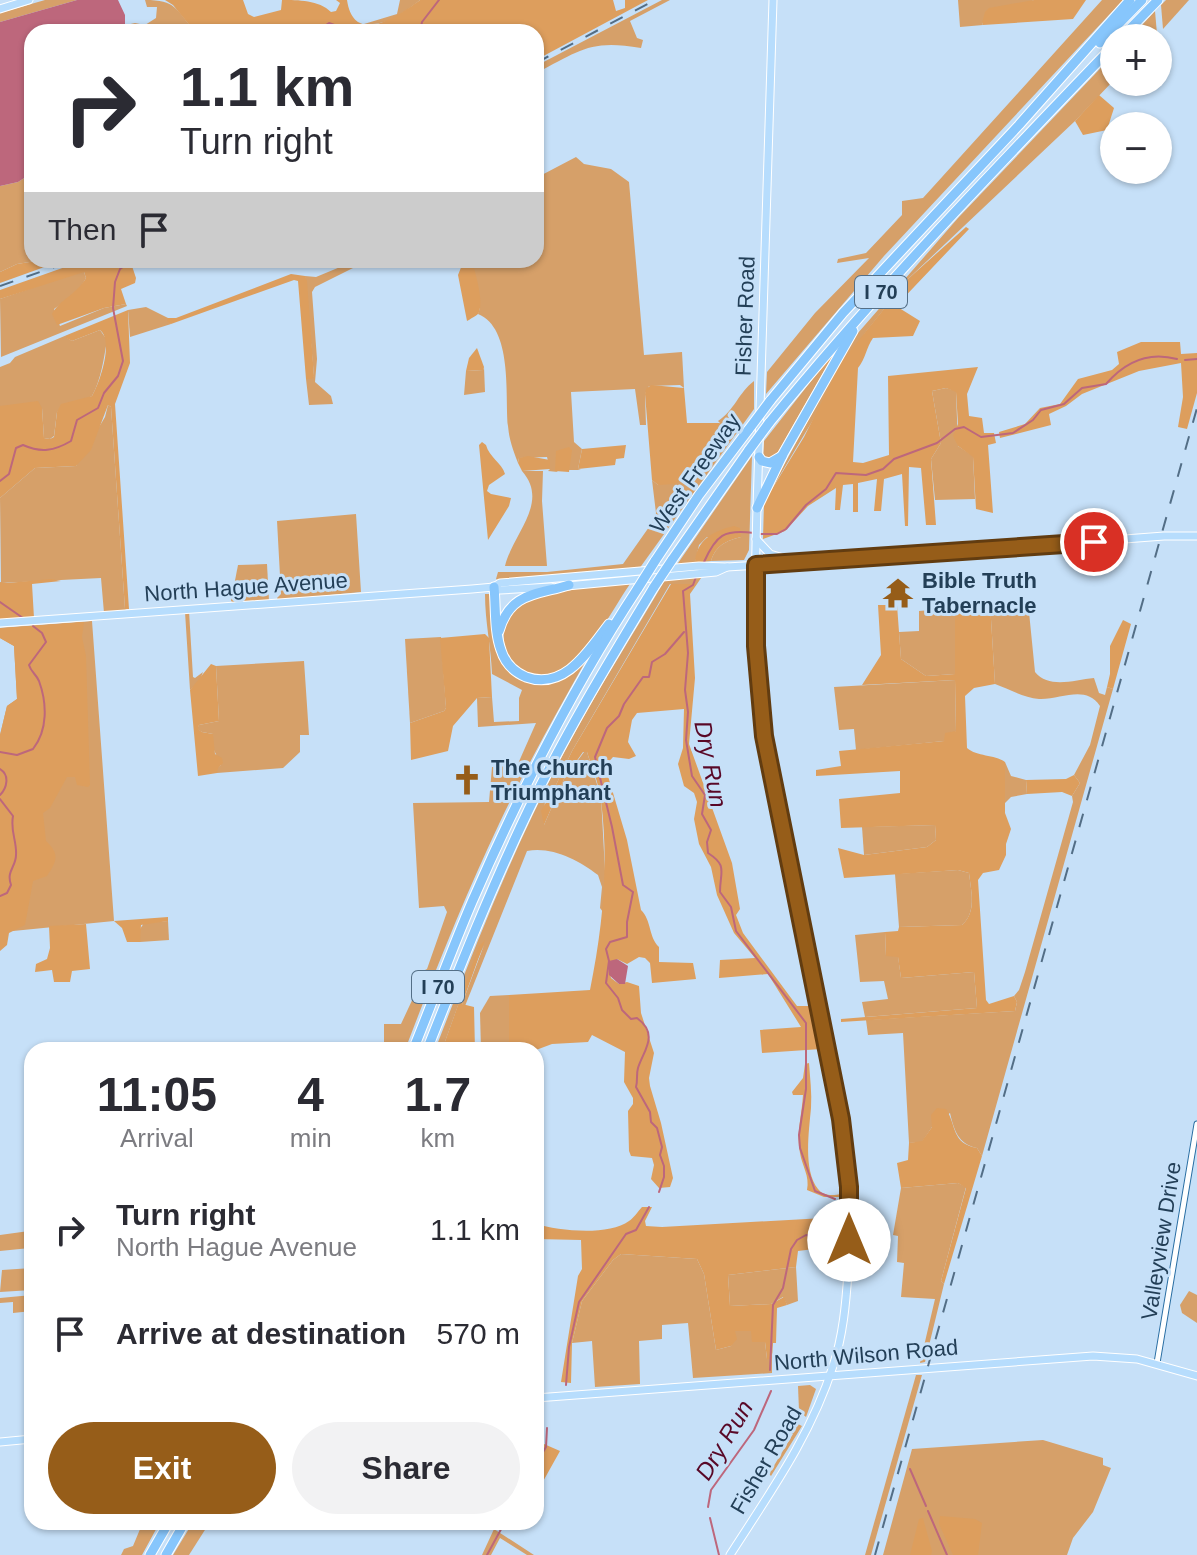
<!DOCTYPE html>
<meta charset="utf-8">
<style>
:root{--surface:#fff;--page:#f2f2f3;--text:#2b2b33;--muted:#7c7c81;--accent:#965d19}
body{margin:0;font-family:Helvetica,sans-serif;background:var(--page);color:var(--text);height:100vh;display:flex;flex-direction:column;font-size:30px;white-space:nowrap}
*{box-sizing:border-box;margin:0}
p{font-size:26px;color:var(--muted)}
.icon{flex:none;width:44px;height:44px;fill:none;stroke:currentColor;stroke-width:2;stroke-linecap:round;stroke-linejoin:round}
.map{position:relative;flex:1;overflow:hidden}
.drawer{position:absolute;left:24px;top:1042px;width:520px;height:488px;display:flex;flex-direction:column;background:var(--surface);border-radius:24px;box-shadow:0 2px 6px #0004}
.drawer>*{flex:none}
.banner{position:absolute;left:24px;top:24px;width:520px;height:244px;border-radius:24px;box-shadow:0 2px 6px #0004;background:#fff;color:var(--text);overflow:hidden}
.tools{position:absolute;left:1100px;top:24px;display:grid;gap:16px}
.tools a{display:grid;place-items:center;width:72px;height:72px;border-radius:50%;background:var(--surface);box-shadow:0 2px 6px #0004;font-size:40px}
.pin{position:absolute;display:grid;place-items:center;width:68px;height:68px;color:#fff;margin:-34px;border:4px solid #fff;border-radius:50%;box-shadow:0 2px 8px #0007}
.me{position:absolute;width:88px;margin:-44px;rotate:0deg;stroke-linejoin:round;filter:drop-shadow(0 0 6px #0008)}
.turn{display:flex;align-items:center;gap:28px;height:168px;padding:0 24px;font-size:36px}
.turn .icon{width:104px;height:104px;stroke-width:2.5}
.turn b{display:block;font-size:56px;line-height:68px}
.then{display:flex;align-items:center;height:76px;padding:0 24px;background:#0003;gap:16px;font-size:30px}
.eta{display:flex;justify-content:space-evenly;align-items:center;height:136px;text-align:center}
.eta b{font-size:48px;font-weight:600;line-height:56px}
.action{display:flex;gap:16px;margin-top:auto;padding:16px 24px}
.action a{flex:1;height:92px;border-radius:48px;background:var(--accent);color:#fff;font-size:32px;font-weight:600;line-height:92px;text-align:center}
.action a+a{background:var(--page);color:var(--text)}
ul{padding:0;list-style:none}
li{display:flex;align-items:center;gap:24px;height:104px;padding:0 24px}
li div{flex:1}
li b{display:block;font-size:30px}
li em{font-style:normal}
.map>svg:first-child{display:block}
.green{fill:#d6a069}
.forest{fill:#dd9e5d}
.water{fill:#bd677c}
.lines{fill:none;stroke-linecap:round;stroke-linejoin:round}
.stream{stroke:#bd677c;stroke-width:2}
.minor-casing{stroke:#286da2;stroke-width:7}
.major-casing{stroke:#fff;stroke-width:9}
.highway-casing{stroke:#fff;stroke-width:11}
.minor{stroke:#fff;stroke-width:5}
.major{stroke:#b7ddfd;stroke-width:7}
.highway{stroke:#87c6fc;stroke-width:9}
.rail{stroke:#536e86;stroke-width:2;stroke-dasharray:14 14;stroke-linecap:butt}
.highway-bridge-casing{stroke:#fff;stroke-width:11;stroke-linecap:butt}
.highway-bridge{stroke:#87c6fc;stroke-width:9}
.route-casing{stroke:#623c10;stroke-width:20}
.route{stroke:#965d19;stroke-width:14}
.labels{text-anchor:middle;dominant-baseline:central;stroke-width:6;stroke-linejoin:round;paint-order:stroke}
.shield{fill:#c6e0f8;stroke:#546f87;stroke-width:2}
.shield-label{font-size:20px;font-weight:bold;fill:#233f57}
.street-label{font-size:22px;fill:#233f57;stroke:#c6e0f8}
.poi-label{font-size:22px;font-weight:bold;fill:#233f57;stroke:#c6e0f8;text-anchor:start}
.water-label{font-size:24px;font-style:italic;fill:#590827;stroke:#c6e0f8}
</style>
<div class="map">
<svg width="1197" height="1555" viewBox="0 0 1197 1555">
<rect width="100%" height="100%" fill="#c6e0f8"/>
<g class="green">
<path d="M45 0H77L0 22V13Z"/>
<path d="M145 0C176 0 176 9 195 32H125L126 25 135 23 145 25 156 18 157 7H147Z"/>
<path d="M400 0H420C402 14 387 26 364 24L397 14Z"/>
<path d="M662 0H670L630 21 637 38 643 40 641 48C589 39 580 51 536 73V66Z"/>
<path d="M958 0H1034L982 23 983 25 960 27Z"/>
<path d="M1102 0H1123L884 256 766 394 767 372 815 313 869 258 837 263 838 259 866 253 902 215V201L923 198Z"/>
<path d="M1166 0H1189L1163 29 1161 5Z"/>
<path d="M1155 11 1157 34 1153 38H1130Z"/>
<path d="M1114 54V80L1075 121 908 279 865 333 764 502 851 341 958 218Z"/>
<path d="M576 157 584 164 611 169 629 182 644 355 682 352 684 388 680 385 649 386 645 394 646 425H640L635 389 571 392 574 442 582 449 578 469 581 470H555L558 472 548 471 550 469 547 457 519 458 518 463C513 450 509 439 508 426 505 395 513 328 478 314L480 308 472 261 469 260H536V178Z"/>
<path d="M32 173V260H42L17 264 0 272V186L18 182Z"/>
<path d="M357 260H369L315 287 312 292 317 359 315 382 331 396 333 404 309 405 306 379 314 376 305 276 316 277Z"/>
<path d="M78 272H84L86 278 79 290 54 309 60 326 104 308 126 304 127 306 1 357 0 299Z"/>
<path d="M146 307 168 318 171 324 130 337 128 310Z"/>
<path d="M100 330 107 340C104 358 101 380 92 396L57 412 54 436 50 439 44 438 42 408 0 406V367L10 363 15 357 67 335V338L72 341Z"/>
<path d="M837 348 778 452 771 458 763 457 764 441Z"/>
<path d="M484 367 485 392 464 395 466 371 483 370Z"/>
<path d="M754 381V409L639 569 500 581 496 579 498 572H547L623 564 654 520 656 513 652 480 658 485 720 423 718 421C734 411 739 392 754 381Z"/>
<path d="M946 388 956 391 958 446 973 456 975 499 935 500 931 459 941 443 932 391Z"/>
<path d="M108 405 111 407 125 609 129 611 104 613 101 578 1 583 0 498 35 468 76 466 105 417Z"/>
<path d="M752 456 749 550 744 560 711 561C716 545 726 541 741 537H707L699 545 695 563 676 566Z"/>
<path d="M522 471H543L542 501 547 566H505C513 533 550 503 522 471Z"/>
<path d="M356 514 361 592 278 600 277 598 281 594 277 521Z"/>
<path d="M267 564 269 601 234 603 231 601 238 565Z"/>
<path d="M703 575 697 584H670L572 751 555 787 545 799 544 825 564 779 584 752H587L601 797 606 889 603 912 600 908 602 887 598 875C579 860 551 846 527 851L465 1006 462 1004 484 945 460 1000 442 1050H435C476 944 517 838 572 738 601 684 634 633 665 580Z"/>
<path d="M630 584C610 613 592 652 562 671 522 696 483 642 516 607 532 589 605 586 630 584Z"/>
<path d="M485 594H492L501 657 539 682 588 657C557 712 526 767 499 824 464 898 434 974 405 1050H384V1024H401L422 979 423 971 427 969 447 912 444 906 419 908 413 803 489 802 492 767 517 766 536 723 478 727 477 698 492 697 494 722 519 721V698L522 690 492 674C491 646 485 622 485 594Z"/>
<path d="M1028 602 1035 672C1049 689 1074 680 1094 678L1099 693 1105 695 1107 687 1113 689 982 1156 977 1148C958 1144 954 1130 950 1113L932 1127 922 1142 909 1143 903 1033 868 1035 866 1020 1015 1011 1017 1002 1014 996 1019 990 1025 972 1073 802 1072 796 1080 783 1074 775 1090 745 1100 706C1085 684 1061 700 1039 699 1024 698 1009 689 995 684L990 603Z"/>
<path d="M955 608V674L926 676 901 659 899 632 919 631V611Z"/>
<path d="M189 611 193 677 195 678 203 672 200 680 190 690 185 612Z"/>
<path d="M92 621 114 921 13 931 0 735 7 706 17 699 14 646 0 638V628Z"/>
<path d="M441 637 446 708 444 711 410 723 405 639Z"/>
<path d="M304 661 309 735H300V752L283 768 217 773V768L221 765 213 748V734L202 732 197 729 199 725 219 721 216 666Z"/>
<path d="M955 680 956 731 944 741 856 750 854 729 839 730 834 687Z"/>
<path d="M1005 762 1011 776 1026 780 1027 794 1011 797 1005 803Z"/>
<path d="M935 825 936 840 927 847 864 855 862 827Z"/>
<path d="M958 870 969 873C971 891 977 912 962 925L899 927 895 874Z"/>
<path d="M168 921 169 940 140 942V929L144 923Z"/>
<path d="M885 932 886 956H898L901 978 974 972 977 1008 865 1017 862 1002 888 999 884 981 860 982 855 935Z"/>
<path d="M509 995V1050H481L480 1013 490 996Z"/>
<path d="M958 1183 966 1187 941 1281 944 1284 925 1362 920 1363 935 1299 901 1297 904 1263 897 1262 898 1236 893 1235 901 1188Z"/>
<path d="M29 1231 30 1248 0 1251V1235Z"/>
<path d="M621 1254 697 1259 704 1274 716 1350 731 1346 734 1331 752 1330 765 1342 767 1359H772V1373L693 1378 688 1323 662 1325V1339L639 1341 640 1384 595 1387 592 1341 572 1343 582 1301 613 1260Z"/>
<path d="M796 1267 798 1301 787 1305 783 1297 771 1304 730 1306 728 1275Z"/>
<path d="M32 1268V1290L0 1292 2 1270Z"/>
<path d="M1189 1291 1197 1295V1323L1182 1313 1180 1305Z"/>
<path d="M32 1295V1311L13 1313V1302L0 1303V1298Z"/>
<path d="M916 1375H922L871 1555H865Z"/>
<path d="M810 1385 816 1389 806 1417 799 1411 798 1386Z"/>
<path d="M792 1421 802 1426 771 1476 769 1474 793 1434 780 1426Z"/>
<path d="M1043 1440 1103 1458V1465L1111 1468 1093 1512 1073 1538 1067 1555H883L912 1449Z"/>
<path d="M143 1522H160L142 1555H121L124 1549 133 1546Z"/>
<path d="M193 1522H210L189 1555H173Z"/>
<path d="M494 1529 534 1555H527L500 1538 491 1555H482Z"/>
</g>
<g class="forest">
<path d="M165 0H243L248 14 254 17 281 10 282 0C298 0 319 0 331 12L336 11 340 3 336 0H347C354 47 398 16 420 0H613L616 11 625 8V0H648L536 60V32H195L173 5Z"/>
<path d="M1034 0H1086L1073 19 983 25 982 23 985 12 989 8Z"/>
<path d="M1099 95 1114 108 1107 130 1083 135 1075 121Z"/>
<path d="M966 227 969 229 896 306 920 321 913 336 873 338C866 348 866 358 858 368L853 462 863 463 889 455 888 376 978 367 967 394 969 416 982 418 984 433H994L996 443 988 445 993 513 976 509 973 457 958 446 953 436 958 424 956 392 946 388 932 391 941 443 931 459 936 525H926L921 468 909 467 908 526H905L902 474 884 479 881 511H874L877 479 858 483V512H853V484L843 485 840 510H835L836 488 808 506 785 531 763 539 764 502 804 437 842 361 908 279Z"/>
<path d="M42 260H64L0 283V272L17 264Z"/>
<path d="M85 260H130L136 278 135 283 121 289 126 304 104 308 57 325 52 314C59 300 76 295 86 278L84 272 0 299V290Z"/>
<path d="M469 260 472 261C475 272 485 304 478 314 477 315 469 320 467 321L458 275 462 265Z"/>
<path d="M291 274 305 276 307 281 314 376 312 379H306L298 281 294 280 171 324 167 321 168 318H176Z"/>
<path d="M128 310 130 363 115 404 129 609H125L111 407 108 405 91 450 76 466 35 468 0 498V406L38 401 42 408 44 438 50 439 54 437 57 412 61 404 92 396C100 382 114 341 100 330L72 341 66 338 67 335Z"/>
<path d="M1180 342 1181 354 1197 353V393L1187 429 1178 427 1183 397 1181 363 1139 371 1082 394 1066 406 1049 414 1051 425 1000 438 999 432 1025 424 1040 408 1060 404 1078 379 1112 370 1119 364 1117 352 1141 342Z"/>
<path d="M477 348 484 367 483 370 466 371 469 358Z"/>
<path d="M651 385 684 388 687 423H720L684 478 675 484 658 485 652 480 645 394 646 389Z"/>
<path d="M482 442 486 445C489 457 502 463 505 474L489 485 487 491 491 494 511 498 509 506 488 540 479 445Z"/>
<path d="M626 445 624 458 616 459 615 465 578 469 582 449Z"/>
<path d="M569 447 572 450 569 472 555 471 556 451Z"/>
<path d="M528 456 550 460V469L522 471 518 463 519 458Z"/>
<path d="M734 526 740 528 741 537C726 541 716 545 711 561L695 563C696 540 713 531 734 526Z"/>
<path d="M51 579 61 581 32 584 34 618 0 621V582L7 583Z"/>
<path d="M671 584H697L690 594 695 678 689 744 732 863 740 909 736 915 743 933 797 1006H813L821 1049 762 1053 760 1030 801 1027 768 974 719 978 720 960 755 958 734 933 717 895 711 867 699 844 694 819 697 802 694 793 684 786 678 764 683 748 684 709 637 713 632 720 628 742 636 756 629 759 613 757 605 766 627 840 641 910C652 921 648 936 659 947V962L693 963 696 979 652 983 650 963 645 958 639 957 627 964 617 959 609 969 611 978 619 984 627 982 639 986 641 1013 654 1053 649 1078 650 1086 661 1123 673 1178 670 1187 659 1188 651 1179 654 1165 652 1158 631 1156 629 1151 628 1111 633 1104V1098L624 1082 625 1052 592 1035 588 1042 552 1044 536 1050H509V995L590 990C603 925 609 866 601 800 599 784 592 768 587 752H583L564 779 544 825 541 811 555 787 572 751Z"/>
<path d="M990 603 995 684 974 688 965 696 967 748C977 757 994 754 1005 762V813L1011 829 1006 844V855L999 870 983 873 978 880 986 1000 989 1004 1014 996 1017 1002 1015 1011 841 1022V1019L977 1008 974 972 901 978 898 957 886 956 885 932 898 931 899 927 962 925C977 912 971 891 969 873L958 870 844 878 838 848 864 855 927 847 936 840 935 825 841 828 839 799 900 793V771L816 776V770L841 766 839 751 944 741 945 733 956 731 955 680 862 685 881 655 878 605H897L901 659 926 676 955 674V608Z"/>
<path d="M1123 620 1131 624 1113 689 1107 687 1110 674V646Z"/>
<path d="M84 622 82 637 86 656 90 785 88 787 77 785 75 777H67L50 808 43 813 46 841C60 854 57 861 47 876L33 881 25 925 9 933 7 945 0 951V735L7 706 17 699 14 646 0 638V628Z"/>
<path d="M485 634 489 638 492 697 477 698 453 726 448 751 411 760 410 723 444 711 446 708 440 638Z"/>
<path d="M211 664 216 666 219 721 199 725 198 729 202 732 213 734 215 754 222 758 223 763 218 768 217 773 198 776 190 690Z"/>
<path d="M1074 775 1080 783 1072 796 1062 792 1027 794 1026 780 1066 779Z"/>
<path d="M168 917V921L141 925 140 942H127L122 928 114 921Z"/>
<path d="M86 924 90 969 72 971 70 982H54L52 970 35 972 36 964 47 959 50 948 49 926Z"/>
<path d="M485 940 462 1004 474 1007 475 1050H442L479 946Z"/>
<path d="M809 1063C810 1078 812 1093 811 1108 809 1131 803 1170 818 1189 824 1197 834 1195 842 1194V1197H824L807 1190C810 1176 802 1166 800 1153 796 1134 802 1114 803 1095H793L792 1092 803 1078 805 1064Z"/>
<path d="M937 1108 946 1109C957 1126 951 1143 977 1148L982 1156 944 1284 941 1281 966 1188 958 1183 901 1188 897 1163 908 1160 909 1143 922 1141 932 1127 931 1115Z"/>
<path d="M642 1207H652L645 1221 646 1226 662 1227 842 1217V1240L838 1246 798 1251 796 1267 728 1275 730 1306 771 1304 784 1297 787 1305 777 1308 776 1343H773L772 1359H767L765 1342H752L751 1331H735L737 1339 731 1346 716 1350 704 1274 697 1259 621 1254 613 1260 582 1301 572 1343 571 1383 561 1382 578 1276 582 1269 581 1240 536 1239V1224C559 1231 609 1236 629 1221 634 1218 638 1211 642 1207Z"/>
<path d="M536 1444H544L560 1451 536 1494 542 1472 536 1470Z"/>
<path d="M940 1516 975 1519 982 1523 978 1555H953L939 1524Z"/>
<path d="M923 1518 932 1551 931 1555H910L919 1519Z"/>
</g>
<g class="water">
<path d="M77 0H118L125 15V32H32V173L18 182 0 186V22Z"/>
<path d="M617 959 628 966 625 984H619L609 975V961Z"/>
</g>
<g class="lines">
<g class="stream">
<path d="M315 32 329 23 353 32"/>
<path d="M414 32 421 27 422 22 439 0"/>
<path d="M1185 360 1197 359"/>
<path d="M0 481 9 474 16 448 23 445C41 453 54 451 71 441L77 420 98 408 104 393 118 376 123 361 113 308 115 282 120 269 127 264 144 260"/>
<path d="M760 534H777L786 529 806 505 826 489 836 473 866 475 883 469 894 459 937 443 955 429 964 427 981 437 1013 433 1033 420 1041 410 1064 404 1082 388 1106 384C1124 363 1148 351 1177 359"/>
<path d="M704 562C716 535 724 529 754 533"/>
<path d="M696 577 693 585 683 591 688 653 685 690 688 712 686 740 692 776 705 795 702 814 711 830 707 842 708 853C728 866 720 871 720 892L731 907 736 931 806 1023V1089L799 1135 800 1148 815 1191 835 1199"/>
<path d="M0 602 23 618"/>
<path d="M0 752 17 755 33 749C48 730 47 703 39 681 36 674 31 672 29 665L46 642 42 633 33 626"/>
<path d="M0 769C10 775 7 788 0 795"/>
<path d="M0 799 13 816C10 831 17 841 16 855 16 867 6 871 11 885L7 893 0 896"/>
<path d="M659 1192 664 1177V1166L660 1155 662 1147 657 1128 651 1122 650 1112 636 1087C638 1080 636 1075 638 1068 643 1051 660 1035 637 1018L631 1019 622 1010 618 998 606 983 609 961 606 949 610 942 627 937V922L633 892 623 885 612 827 595 757 607 728 619 716 624 704 643 677H649L652 662 665 654 684 632"/>
<path d="M770 1370 773 1305 783 1288 791 1249 797 1240 806 1235 824 1239 838 1224 836 1212"/>
<path d="M566 1385 569 1347 579 1302 626 1234 636 1230 649 1207"/>
<path d="M536 1464 546 1447 547 1428"/>
<path d="M910 1469 926 1506"/>
<path d="M708 1507 711 1490 754 1430 771 1391"/>
<path d="M928 1511 947 1555"/>
<path d="M710 1518 719 1555"/>
<path d="M487 1555 505 1522"/>
</g>
<g class="minor-casing">
<path id="minor" d="M1157 1363 1197 1124"/>
</g>
<g class="major-casing">
<g id="major">
<path d="M0 9 29 0"/>
<path d="M756 539 770 554 790 560"/>
<path d="M567 586 716 572 727 567"/>
<path d="M494 587 500 583 699 566 727 567 877 558 1164 536H1197"/>
<path d="M0 623 472 589 494 587 500 590 551 587"/>
<path d="M536 1398 1093 1356 1137 1359 1197 1376"/>
<path d="M0 1442 32 1439"/>
<path d="M730 1555C769 1494 811 1436 833 1366 843 1336 846 1303 848 1272 861 1070 770 879 758 680 752 589 758 499 760 408 764 272 769 136 773 0"/>
</g>
</g>
<g class="highway-casing">
<g id="highway">
<path d="M1121 38 1158 0"/>
<path d="M1100 43 1142 0"/>
<path d="M770 401 843 313 1019 125 1130 0"/>
<path d="M769 423C877 291 996 168 1114 45"/>
<path d="M759 457 762 461 770 463 782 456"/>
<path d="M757 508 783 454 853 331"/>
<path d="M672 560 749 450"/>
<path d="M655 561 699 495 749 429"/>
<path d="M494 587C496 607 494 631 501 650 505 663 514 672 526 677 565 691 589 650 609 624"/>
<path d="M499 631C510 592 537 595 569 585"/>
<path d="M413 1050C433 1001 451 951 472 902 519 794 573 687 638 588"/>
<path d="M427 1050C459 969 491 888 529 809 566 732 610 660 654 587"/>
<path d="M150 1555 169 1522"/>
<path d="M166 1555 185 1522"/>
</g>
</g>
<use href="#minor" class="minor"/>
<use href="#major" class="major"/>
<use href="#highway" class="highway"/>
<g class="rail">
<path d="M536 63 655 0"/>
<path d="M0 286 74 260"/>
<path d="M875 1555 1197 408"/>
</g>
<g class="highway-bridge-casing">
<g id="highway-bridge">
<path d="M749 429 770 401"/>
<path d="M749 450 769 423"/>
<path d="M654 587 672 560"/>
<path d="M638 588 655 561"/>
</g>
</g>
<use href="#highway-bridge" class="highway-bridge"/>
</g>
<g class="lines">
<g class="route-casing">
<path id="route" d="M849 1240V1187L841 1119 764 736 756 646V565L1094 542"/>
</g>
<use href="#route" class="route"/>
</g>
<defs>
<g id="temple-bare" transform="scale(2.4)"><path d="M0-6L5-2H3V0L6.5 2.5H4V6H1.5V3h-3V6H-4V2.5H-6.5L-3 0V-2H-5Z" fill="#965d19" stroke="#c6e0f8" stroke-width="2.5" paint-order="stroke"/></g>
<g id="church-bare" transform="scale(2.4)"><path d="M-1.2-6h2.4v3.5h3.3v2.4h-3.3V6h-2.4V-.1h-3.3v-2.4h3.3Z" fill="#965d19" stroke="#c6e0f8" stroke-width="2.5" paint-order="stroke"/></g>
</defs>
<g fill-rule="evenodd">
<use href="#temple-bare" x="898" y="593"/>
<use href="#church-bare" x="467" y="780"/>
</g>
<g class="labels">
<g class="shield">
<rect x="855" y="276" width="52" height="32" rx="6"/>
<rect x="412" y="971" width="52" height="32" rx="6"/>
</g>
<g class="shield-label">
<text x="881" y="292">I 70</text>
<text x="438" y="987">I 70</text>
</g>
<g class="street-label">
<text transform="translate(745 316) rotate(-88)">Fisher Road</text>
<text transform="translate(695 473) rotate(-55)">West Freeway</text>
<text transform="translate(246 587) rotate(-4)">North Hague Avenue</text>
<text transform="translate(1161 1241) rotate(-81)">Valleyview Drive</text>
<text transform="translate(866 1355) rotate(-5)">North Wilson Road</text>
<text transform="translate(766 1460) rotate(-60)">Fisher Road</text>
</g>
<g class="poi-label">
<text x="922" y="580">Bible Truth<tspan x="922" dy="25">Tabernacle</tspan></text>
<text x="491" y="767">The Church<tspan x="491" dy="25">Triumphant</tspan></text>
</g>
<g class="water-label">
<text transform="translate(711 764) rotate(79)">Dry Run</text>
<text transform="translate(724 1440) rotate(-59)">Dry Run</text>
</g>
</g>
</svg>
<div class="tools">
<a>+</a>
<a>−</a>
</div>
<div class="pin" style="left:1094px;top:542px;background:#d93025"><svg class="icon" aria-label="arrive" viewBox="0 0 24 24"><path d="M6 21V4h12l-3 4 3 4H6"/></svg></div>
<svg class="me" style="left:849px;top:1240px" viewBox="-20 -20 40 40"><circle r="19" fill="#fff"/><path d="M0-13L10 11 0 6-10 11z" fill="#965d19"/></svg>
<div class="banner">
<div class="turn"><svg class="icon" aria-label="right" viewBox="0 0 24 24"><path d="M7 20v-9h11M14 6l5 5-5 5"/></svg><div><b>1.1 km</b>Turn right</div></div>
<div class="then">Then<svg class="icon" aria-label="arrive" viewBox="0 0 24 24"><path d="M6 21V4h12l-3 4 3 4H6"/></svg></div>
</div>
<section class="drawer">
<div class="eta">
<div><b>11:05</b><p>Arrival</p></div>
<div><b>4</b><p>min</p></div>
<div><b>1.7</b><p>km</p></div>
</div>
<ul>
<li><svg class="icon" aria-label="right" viewBox="0 0 24 24"><path d="M7 20v-9h11M14 6l5 5-5 5"/></svg><div><b>Turn right</b><p>North Hague Avenue</p></div><em>1.1 km</em></li>
<li><svg class="icon" aria-label="arrive" viewBox="0 0 24 24"><path d="M6 21V4h12l-3 4 3 4H6"/></svg><div><b>Arrive at destination</b></div><em>570 m</em></li>
</ul>
<div class="action"><a>Exit</a><a>Share</a></div>
</section>
</div>
